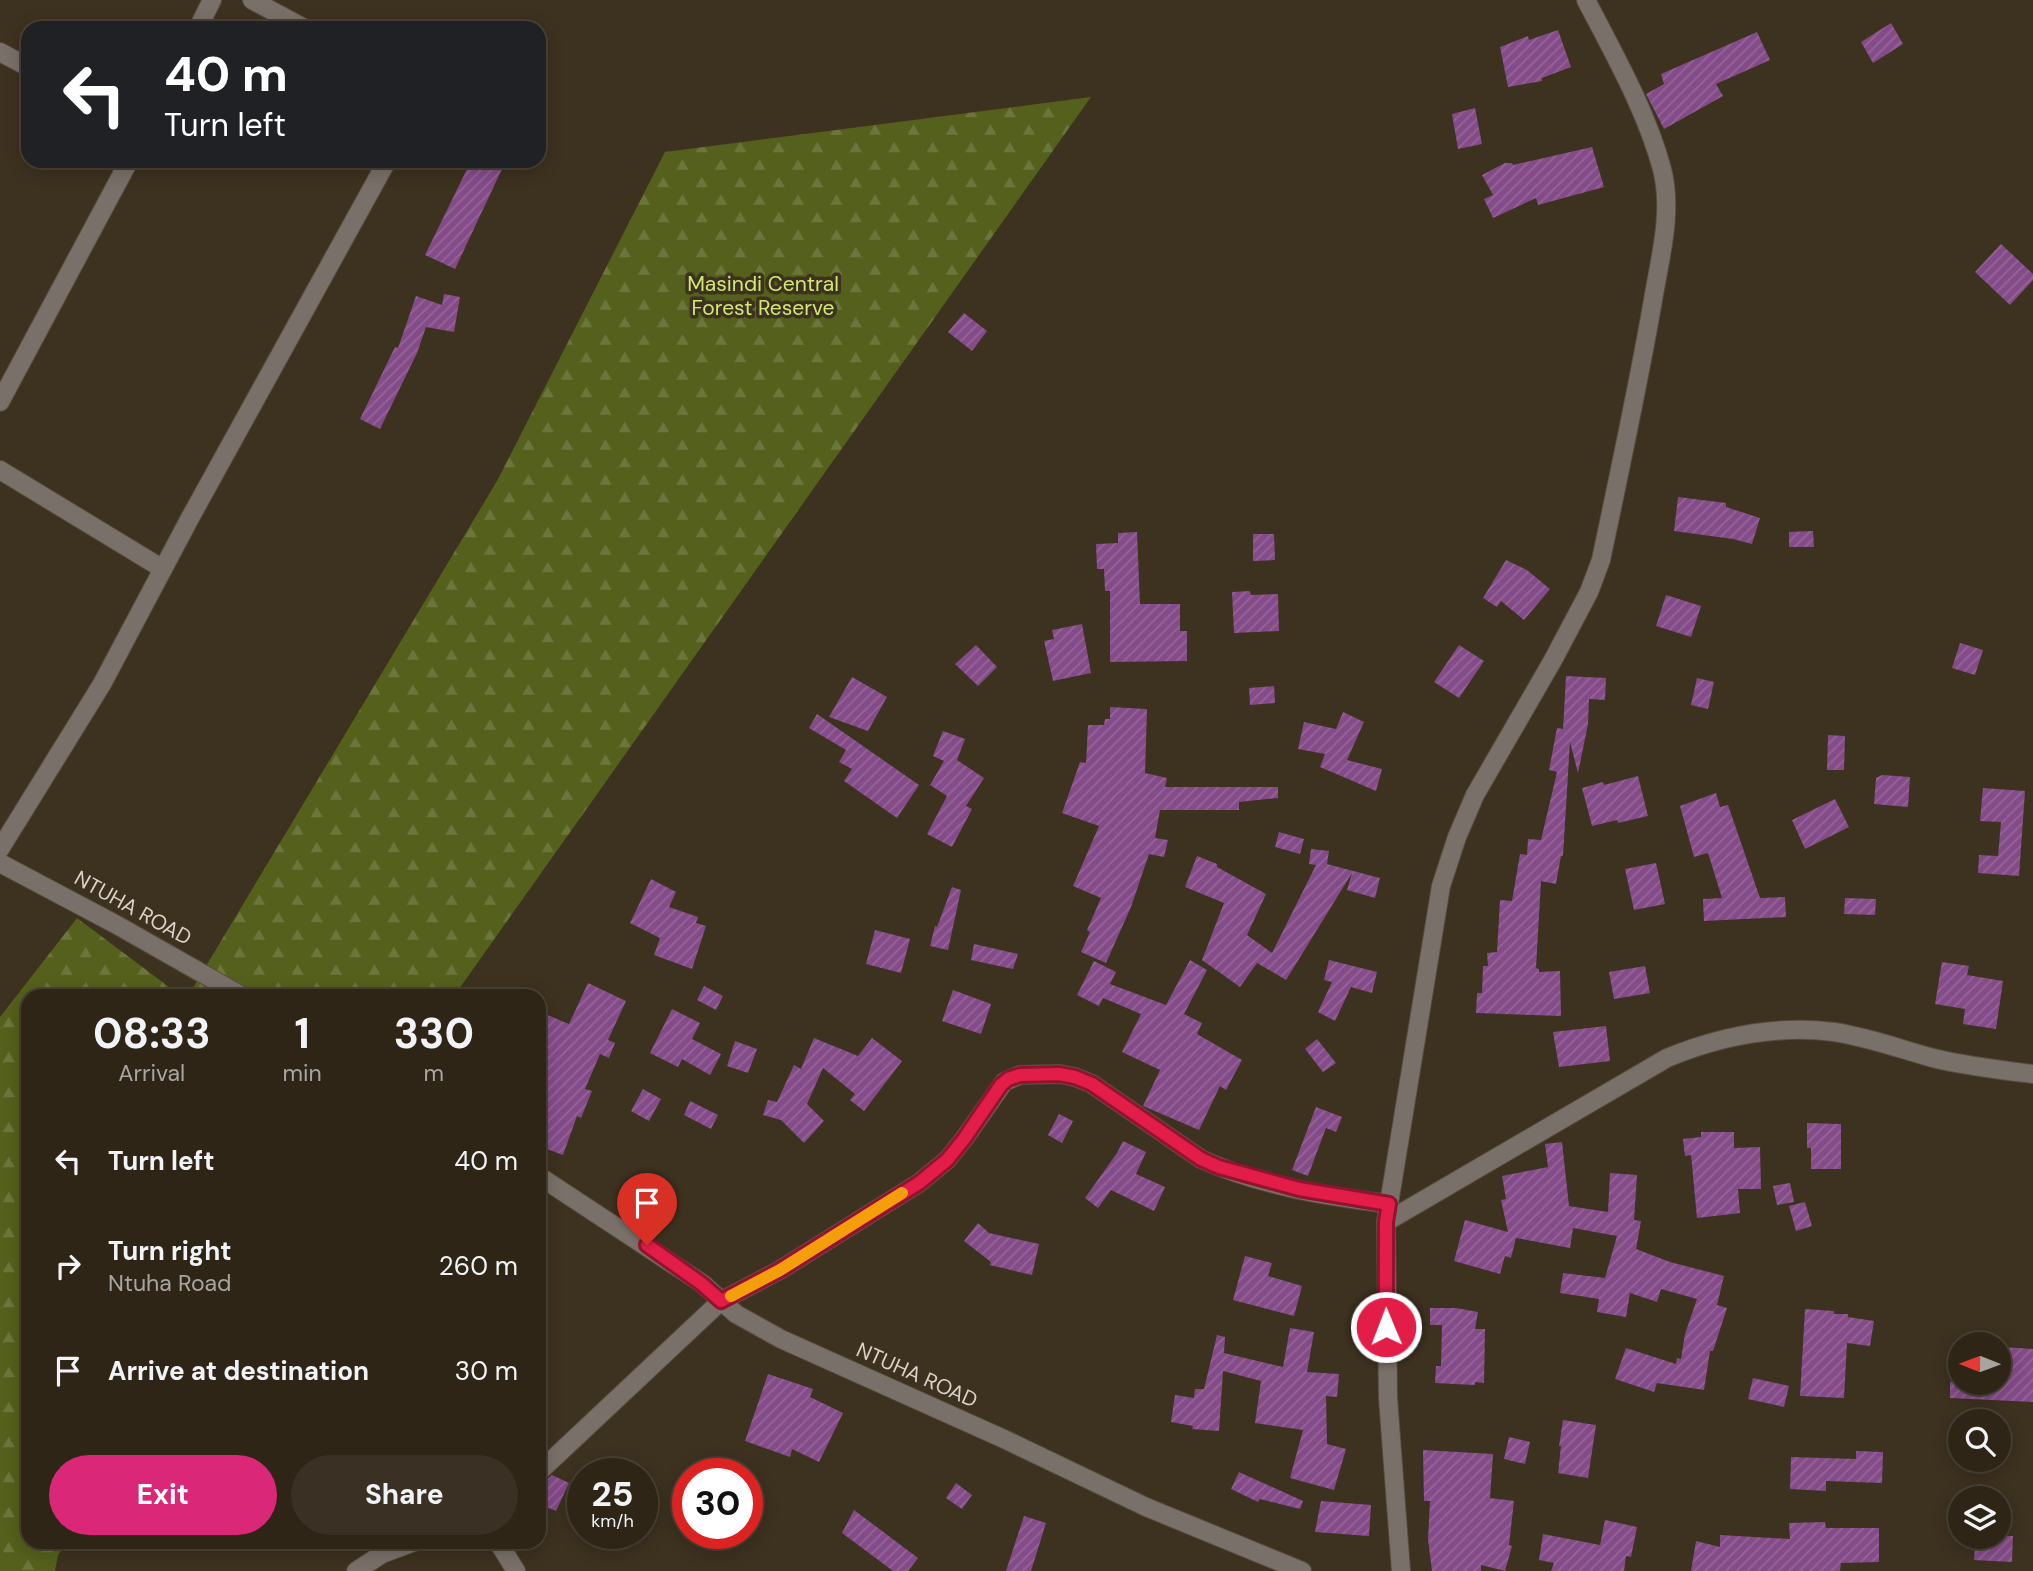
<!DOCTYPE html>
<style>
:root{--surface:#2e2517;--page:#3a3124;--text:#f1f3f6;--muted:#a7a5a1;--line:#494236;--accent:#db2777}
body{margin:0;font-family:"DM Sans",sans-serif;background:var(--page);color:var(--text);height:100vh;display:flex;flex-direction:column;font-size:26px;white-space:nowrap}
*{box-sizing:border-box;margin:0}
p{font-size:23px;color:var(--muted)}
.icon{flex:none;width:38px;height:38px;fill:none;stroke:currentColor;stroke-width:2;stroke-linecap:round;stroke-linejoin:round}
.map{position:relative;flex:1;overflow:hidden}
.side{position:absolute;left:21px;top:989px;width:525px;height:560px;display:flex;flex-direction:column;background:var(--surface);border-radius:21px;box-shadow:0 4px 18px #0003,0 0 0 2px var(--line)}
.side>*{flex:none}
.guide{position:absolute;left:21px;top:21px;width:525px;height:147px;border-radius:21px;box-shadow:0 4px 18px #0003,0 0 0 2px var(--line);background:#202124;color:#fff;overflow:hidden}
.needle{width:46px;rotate:271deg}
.controls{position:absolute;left:1948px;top:1332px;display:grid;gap:14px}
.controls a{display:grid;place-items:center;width:63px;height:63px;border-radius:50%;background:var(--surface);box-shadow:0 4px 18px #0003,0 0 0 2px var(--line);font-size:35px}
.speed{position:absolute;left:567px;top:1458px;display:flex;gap:14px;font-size:35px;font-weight:700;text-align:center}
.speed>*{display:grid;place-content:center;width:91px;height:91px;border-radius:50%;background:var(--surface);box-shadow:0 4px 18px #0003,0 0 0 2px var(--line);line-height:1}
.speed small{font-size:18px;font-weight:400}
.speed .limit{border:10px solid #d22;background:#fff;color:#111}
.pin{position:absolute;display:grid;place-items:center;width:60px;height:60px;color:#fff;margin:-72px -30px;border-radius:50% 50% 50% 0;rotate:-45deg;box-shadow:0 0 7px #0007}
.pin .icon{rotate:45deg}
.me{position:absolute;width:77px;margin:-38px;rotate:359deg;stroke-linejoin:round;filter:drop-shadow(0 0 5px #0008)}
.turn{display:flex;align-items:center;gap:24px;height:147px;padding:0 28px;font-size:32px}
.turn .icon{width:91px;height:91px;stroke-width:2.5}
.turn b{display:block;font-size:49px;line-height:60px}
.eta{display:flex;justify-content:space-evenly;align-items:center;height:119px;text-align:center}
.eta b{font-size:42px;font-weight:700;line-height:49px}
.primary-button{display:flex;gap:14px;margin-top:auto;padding:14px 28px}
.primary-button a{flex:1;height:80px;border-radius:42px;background:var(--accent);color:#fff;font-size:28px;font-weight:700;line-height:80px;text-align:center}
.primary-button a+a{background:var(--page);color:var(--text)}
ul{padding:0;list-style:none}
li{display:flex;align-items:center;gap:21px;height:105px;padding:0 28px}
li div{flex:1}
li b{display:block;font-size:26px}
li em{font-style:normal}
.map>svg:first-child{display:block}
.forest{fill:url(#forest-firs)}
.building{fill:url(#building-hatch)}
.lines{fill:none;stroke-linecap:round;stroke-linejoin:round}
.minor-casing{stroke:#594e3e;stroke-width:20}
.minor{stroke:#797069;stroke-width:18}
.route-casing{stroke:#92132f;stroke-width:18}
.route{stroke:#e11d48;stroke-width:12}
.slow{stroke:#f59e0b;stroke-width:12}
.labels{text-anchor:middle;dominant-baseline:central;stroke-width:7;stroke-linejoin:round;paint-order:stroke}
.park-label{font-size:21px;fill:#d1e973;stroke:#3d311f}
.street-label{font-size:21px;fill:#dbd3c9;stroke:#3d311f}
</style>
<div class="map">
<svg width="2033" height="1571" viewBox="0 0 2033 1571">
<defs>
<pattern id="forest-firs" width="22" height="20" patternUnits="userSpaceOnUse" patternTransform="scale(1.75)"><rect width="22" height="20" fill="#54601c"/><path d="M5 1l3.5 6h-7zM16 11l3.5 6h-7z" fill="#6c763c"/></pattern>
<pattern id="building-hatch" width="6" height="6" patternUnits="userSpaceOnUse" patternTransform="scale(1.75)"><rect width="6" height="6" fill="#844b89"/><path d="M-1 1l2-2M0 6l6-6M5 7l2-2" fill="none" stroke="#956498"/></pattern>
</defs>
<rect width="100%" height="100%" fill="#3d311f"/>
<g class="forest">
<path d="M1091 97 454 996H188L497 481 665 152Z"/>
<path d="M77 918 181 996H28V1542H68L58 1555 55 1571H0V1017Z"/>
</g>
<g class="building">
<path d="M1891 23 1903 44 1873 63 1861 42Z"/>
<path d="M1558 30 1571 67 1542 78V81L1508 87 1500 47 1528 36 1529 40Z"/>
<path d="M1757 32 1770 60 1716 84 1723 96 1664 129 1646 94 1664 84 1661 74Z"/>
<path d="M1475 108 1482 144 1458 149 1452 114Z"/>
<path d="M1592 147 1604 187 1538 205 1536 198 1493 218 1484 199 1493 195 1482 175 1505 163H1512L1513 165Z"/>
<path d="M471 161H486L502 169 455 269 425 255Z"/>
<path d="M2001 244 2033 274V280L2010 305 1975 272Z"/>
<path d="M444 294 460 297 454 332 426 327 417 353 380 429 360 419 395 347 398 348 416 296 442 305Z"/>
<path d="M964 313 987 331 972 351 948 332Z"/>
<path d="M1678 497 1726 503V507L1760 518 1752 544 1733 539 1674 531Z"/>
<path d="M1813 531 1814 547H1789V532Z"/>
<path d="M1137 532 1140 604H1180V631H1187V661L1110 662V591H1105L1104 569H1097L1096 544 1118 543V533Z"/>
<path d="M1253 534H1274L1275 560 1253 561Z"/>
<path d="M1506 560 1527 570 1550 589 1524 620 1501 601 1497 607 1483 598Z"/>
<path d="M1250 591 1251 595 1278 594 1279 631 1234 633 1232 592Z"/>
<path d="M1666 595 1701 606 1691 637 1656 626Z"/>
<path d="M1082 624 1091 673 1053 681 1044 641 1054 639 1052 630Z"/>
<path d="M1960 643 1983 650 1975 675 1952 668Z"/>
<path d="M976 645 997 667 978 686 955 664Z"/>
<path d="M1459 645 1484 661 1459 698 1434 682Z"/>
<path d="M1566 676 1606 678 1605 700 1589 699 1588 724 1578 773 1570 742 1563 856H1561L1556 884 1541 881 1536 968 1539 969V972L1560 971 1561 1016 1476 1013 1477 993H1482L1483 966H1488L1487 953 1497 952 1500 900 1512 901 1520 854 1527 855 1528 839 1541 840 1557 772 1549 770 1557 728 1563 729Z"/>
<path d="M852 677 887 697 868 731 829 717Z"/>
<path d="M1697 678 1714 682 1708 709 1691 705Z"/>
<path d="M1274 686 1275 703 1250 705 1249 688Z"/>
<path d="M1110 707 1147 709 1145 773 1167 778 1165 787H1278V798L1239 802V810H1160L1155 838 1168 840 1164 857 1149 854 1131 907 1106 963 1081 952 1090 932 1087 930 1101 898 1073 886 1099 826 1062 813 1080 762 1086 763 1088 725H1104L1105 719H1110Z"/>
<path d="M1343 712 1364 722 1347 760 1382 769 1376 791 1320 767 1325 754 1298 749 1304 722 1336 729Z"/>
<path d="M817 714 919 785 897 818 844 781 852 769 839 762 846 750 809 728Z"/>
<path d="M943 731 965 739 957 760 984 778 966 806 972 809 952 847 927 834 947 796 930 785 944 761 933 756Z"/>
<path d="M1828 735 1845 736 1844 770H1827Z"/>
<path d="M1882 775 1910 777 1908 807 1874 804 1876 778Z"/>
<path d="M1638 776 1648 816 1618 823 1617 820 1592 826 1582 788 1603 782 1604 785Z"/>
<path d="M1983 788 2025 791 2019 876 1978 873 1979 855 1998 856 2001 822 1980 821Z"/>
<path d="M1716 793 1720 807 1728 805 1760 898 1785 897 1786 917 1704 921 1703 899 1722 898 1708 853 1694 857 1680 806Z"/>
<path d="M1835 799 1849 827 1805 849 1792 820Z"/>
<path d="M1279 832 1304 839 1300 854 1275 847Z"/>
<path d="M1311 849 1329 851 1327 864 1380 878 1375 898 1347 890 1352 873 1286 980 1257 963 1240 987 1202 960 1224 903 1185 887 1197 856 1217 864V867L1266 894 1247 935 1272 953 1316 865 1309 864Z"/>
<path d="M1656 863 1665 904 1634 910 1625 869Z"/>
<path d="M651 879 676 892 669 907 698 917 696 923 706 926 692 969 654 955 660 938 630 923Z"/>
<path d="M952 887 961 890 948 950 930 946 935 926 937 927Z"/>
<path d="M1845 898 1876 899 1875 915 1844 914Z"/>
<path d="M875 930 910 939 901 973 866 964Z"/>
<path d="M974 944 1018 954 1013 969 971 960Z"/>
<path d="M1190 960 1207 970 1184 1014 1202 1023 1197 1034 1242 1060 1226 1090 1220 1086 1199 1130 1143 1106 1160 1070 1122 1052 1141 1014 1103 998 1099 1006 1077 995 1094 961 1116 972 1110 984 1166 1005Z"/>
<path d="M1329 960 1377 972 1372 993 1351 987 1335 1021 1318 1012 1332 982 1324 980Z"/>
<path d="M1942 962 1969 966 1967 975 2003 981 1996 1029 1963 1024 1965 1009 1935 1004Z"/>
<path d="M1645 966 1650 993 1614 999 1609 972Z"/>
<path d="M588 983 626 1001 608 1040 615 1043 609 1058 600 1054 585 1089 592 1091 581 1118 577 1116 563 1155 539 1146V1030L545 1014 569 1024Z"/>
<path d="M704 986 723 996 716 1010 697 1000Z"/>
<path d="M953 990 991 1004 981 1034 942 1021Z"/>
<path d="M672 1009 700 1023 692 1039 721 1054 710 1075 682 1059 678 1067 650 1053Z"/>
<path d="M1606 1026 1610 1061 1559 1067 1553 1032Z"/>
<path d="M814 1038 858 1056 872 1038 902 1061 864 1111 850 1100 855 1094 823 1068 807 1104 824 1121 804 1143 781 1120 763 1115 768 1100 777 1102 794 1065 801 1069Z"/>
<path d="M1317 1039 1336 1063 1323 1072 1305 1049Z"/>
<path d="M735 1041 757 1049 748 1073 727 1066Z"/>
<path d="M643 1089 661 1099 649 1121 631 1111Z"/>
<path d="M690 1101 718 1115 711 1129 684 1115Z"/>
<path d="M1316 1107 1342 1117 1336 1132 1326 1128 1308 1176 1292 1170Z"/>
<path d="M1059 1114 1073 1121 1062 1143 1048 1135Z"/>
<path d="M1807 1123 1841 1124V1169H1811V1148H1807Z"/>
<path d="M1701 1132H1734V1148L1760 1147 1761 1189H1738L1740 1213 1697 1218 1691 1155 1685 1156 1683 1139 1701 1137Z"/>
<path d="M1123 1141 1146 1152 1136 1174 1165 1187 1154 1211 1111 1190 1098 1208 1085 1198 1117 1153Z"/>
<path d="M1562 1142 1569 1206 1608 1212 1610 1173 1637 1175 1634 1220 1641 1221 1636 1249 1670 1262 1724 1276 1717 1305 1727 1308 1713 1351H1710L1704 1390 1657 1383 1654 1392 1615 1379 1626 1348 1676 1364 1677 1358 1681 1359 1685 1334 1697 1299 1661 1289 1657 1302 1630 1293 1626 1317 1597 1312 1599 1299 1560 1293 1563 1273 1605 1278 1617 1236 1573 1228 1570 1248 1516 1238 1511 1258 1505 1256 1500 1274 1454 1261 1465 1220 1508 1232 1501 1200 1506 1199 1502 1176 1548 1167 1545 1144Z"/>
<path d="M1790 1183 1794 1202 1777 1205 1773 1186Z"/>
<path d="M1805 1202 1812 1226 1796 1231 1789 1206Z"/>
<path d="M978 1223 989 1233 1039 1244 1032 1275 990 1265 991 1262 964 1241Z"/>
<path d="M1245 1256 1272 1263 1268 1276 1302 1286 1294 1316 1233 1300Z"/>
<path d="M1430 1308H1456L1478 1312 1475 1329H1485L1484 1383 1475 1382V1385L1435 1383 1436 1366H1441L1442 1325H1430Z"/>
<path d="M1805 1309 1834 1311V1314H1848V1317L1874 1321 1870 1346 1847 1343 1844 1398 1800 1396Z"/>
<path d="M1290 1328 1314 1332 1307 1372 1339 1374 1337 1397 1326 1396 1327 1444 1346 1449 1334 1490 1290 1478 1303 1430 1255 1423 1261 1381 1223 1371 1219 1431 1192 1429 1193 1426 1171 1422 1175 1395 1194 1398 1195 1389H1204L1217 1335 1225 1337 1224 1353 1283 1367Z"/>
<path d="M2001 1347 2033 1349V1402L1950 1398V1382H1998V1353H2001Z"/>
<path d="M768 1374 813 1389 810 1397 843 1413 819 1462 792 1449 790 1457 745 1441Z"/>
<path d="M1753 1378 1789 1386 1784 1407 1748 1399Z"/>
<path d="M1563 1420 1596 1425 1588 1478 1558 1473 1561 1446H1559Z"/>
<path d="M1509 1437 1530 1442 1525 1464 1504 1459Z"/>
<path d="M1423 1450 1493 1454 1490 1498 1514 1501 1509 1545 1512 1546 1505 1571 1481 1565V1571H1432L1428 1539 1430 1501H1424Z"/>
<path d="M1856 1451 1883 1452 1882 1483 1826 1481V1491L1790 1489 1791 1457 1856 1459Z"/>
<path d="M1239 1472 1303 1501 1300 1509 1260 1499 1258 1502 1231 1489Z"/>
<path d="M552 1475 569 1483 556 1511 539 1504V1494L544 1482Z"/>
<path d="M956 1483 972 1495 962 1509 946 1498Z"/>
<path d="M1321 1501 1371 1505 1369 1536 1315 1532Z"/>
<path d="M854 1510 918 1558 908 1571H893L842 1533Z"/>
<path d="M1024 1516 1046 1523 1031 1571H1006Z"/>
<path d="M1605 1520 1637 1527 1631 1557 1626 1556 1624 1571H1551L1554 1563 1539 1560 1543 1534 1600 1545Z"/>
<path d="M1825 1522 1826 1528H1879V1562L1841 1563 1840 1571H1691L1696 1541 1720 1547V1535L1790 1539 1789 1523Z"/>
<path d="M1976 1536H2013L2012 1562 1974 1560Z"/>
</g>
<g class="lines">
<g class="minor-casing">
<g id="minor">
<path d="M252 0 304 28"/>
<path d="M198 28 212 0"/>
<path d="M0 52 28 67"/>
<path d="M0 402 129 161"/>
<path d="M0 470 163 569"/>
<path d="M0 849 102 684 190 518 387 161"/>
<path d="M0 863 117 925 242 996"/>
<path d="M539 1176 703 1284 736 1314 781 1339 1004 1439 1146 1507 1302 1571"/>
<path d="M1386 1222 1667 1058C1720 1036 1777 1025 1834 1032 1868 1037 1900 1049 1933 1058 1965 1066 2000 1070 2033 1074"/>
<path d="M539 1472 721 1301 780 1270 919 1183 947 1160 964 1139 1004 1082 1020 1075 1059 1074 1075 1077 1092 1084 1201 1159C1260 1186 1326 1196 1389 1204"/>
<path d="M498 1542 516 1571"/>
<path d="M356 1571 382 1554 414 1542"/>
<path d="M1401 1571 1388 1398 1386 1222 1441 886 1457 837 1475 795 1553 660 1589 592 1601 560C1619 474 1638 387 1653 300 1660 258 1673 212 1662 169 1646 110 1614 54 1586 0"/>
</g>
</g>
<use href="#minor" class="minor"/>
</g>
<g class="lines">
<g class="route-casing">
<path id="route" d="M647 1245 702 1284 721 1301 780 1270 919 1183 947 1160 964 1139 1001 1085 1008 1079 1020 1075 1059 1074 1075 1077 1092 1084 1201 1159 1219 1167 1299 1189 1389 1204 1386 1222V1327"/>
</g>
<use href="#route" class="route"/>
<path class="slow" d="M731 1296 780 1270 902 1193"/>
</g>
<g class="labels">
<g class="park-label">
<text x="763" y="284">Masindi Central<tspan x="763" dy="24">Forest Reserve</tspan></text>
</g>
<g class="street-label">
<text transform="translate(133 908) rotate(29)">NTUHA ROAD</text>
<text transform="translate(917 1375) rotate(24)">NTUHA ROAD</text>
</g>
</g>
</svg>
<div class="controls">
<a><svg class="needle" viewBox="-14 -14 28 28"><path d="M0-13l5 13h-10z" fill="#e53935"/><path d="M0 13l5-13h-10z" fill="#a7a5a1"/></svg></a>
<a><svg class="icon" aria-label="search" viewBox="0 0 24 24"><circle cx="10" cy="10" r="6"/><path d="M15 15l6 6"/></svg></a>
<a><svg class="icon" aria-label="layers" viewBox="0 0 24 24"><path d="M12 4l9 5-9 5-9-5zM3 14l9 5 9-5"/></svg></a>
</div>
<div class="speed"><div>25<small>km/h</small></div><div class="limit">30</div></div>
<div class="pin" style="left:647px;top:1245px;background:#d93025"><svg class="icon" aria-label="arrive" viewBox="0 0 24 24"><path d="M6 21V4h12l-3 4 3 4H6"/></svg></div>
<svg class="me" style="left:1386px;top:1327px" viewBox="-20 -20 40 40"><circle r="17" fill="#e11d48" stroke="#fff" stroke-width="3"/><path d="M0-11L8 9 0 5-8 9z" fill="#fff"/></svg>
<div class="guide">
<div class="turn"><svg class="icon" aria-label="left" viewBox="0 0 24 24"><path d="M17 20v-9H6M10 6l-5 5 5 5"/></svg><div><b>40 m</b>Turn left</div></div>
</div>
<section class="side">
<div class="eta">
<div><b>08:33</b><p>Arrival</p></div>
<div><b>1</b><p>min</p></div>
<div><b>330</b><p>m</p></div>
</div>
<ul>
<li><svg class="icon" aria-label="left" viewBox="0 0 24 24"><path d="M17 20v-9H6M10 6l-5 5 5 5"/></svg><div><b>Turn left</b></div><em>40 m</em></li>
<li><svg class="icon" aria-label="right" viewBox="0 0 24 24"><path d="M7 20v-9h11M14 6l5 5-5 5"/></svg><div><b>Turn right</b><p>Ntuha Road</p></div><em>260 m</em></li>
<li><svg class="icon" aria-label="arrive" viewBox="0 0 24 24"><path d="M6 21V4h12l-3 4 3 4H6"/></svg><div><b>Arrive at destination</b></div><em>30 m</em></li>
</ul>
<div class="primary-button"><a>Exit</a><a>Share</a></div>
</section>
</div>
